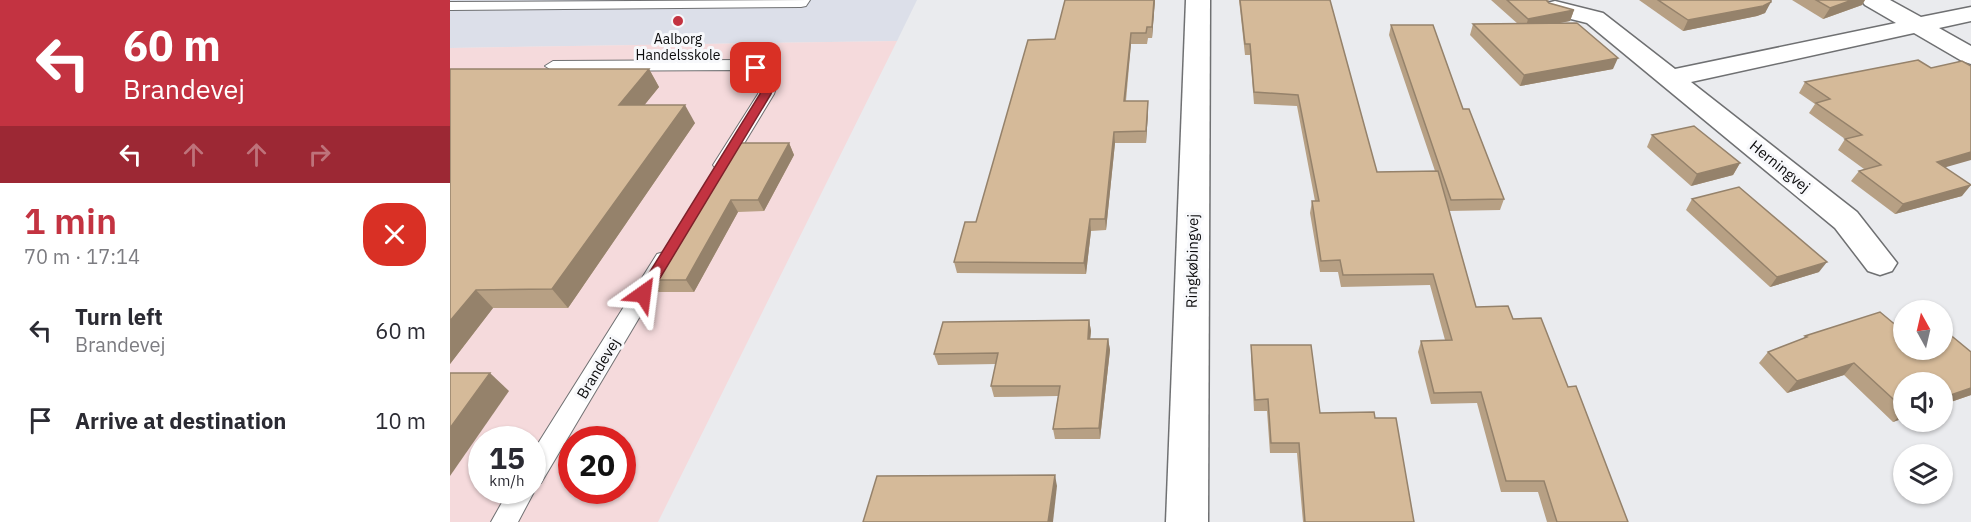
<!DOCTYPE html>
<meta charset="utf-8">
<style>
:root{--surface:#fff;--page:#f7f7f7;--text:#2b2b33;--muted:#7c7c81;--accent:#c33341}
body{margin:0;font-family:"IBM Plex Sans",sans-serif;background:var(--page);color:var(--text);height:100vh;display:flex;flex-direction:column;font-size:22px;white-space:nowrap}
*{box-sizing:border-box;margin:0}
p{font-size:20px;color:var(--muted)}
.icon{flex:none;width:33px;height:33px;fill:none;stroke:currentColor;stroke-width:2;stroke-linecap:round;stroke-linejoin:round}
.map{position:relative;flex:1;overflow:hidden}
.details{display:flex;flex-direction:column;background:var(--surface);width:450px}
.details>*{flex:none}
.top-card{background:#c33341;color:#fff;overflow:hidden}
.needle{width:39px;rotate:352deg}
.buttons{position:absolute;left:1443px;top:300px;display:grid;gap:12px}
.buttons a{display:grid;place-items:center;width:60px;height:60px;border-radius:50%;background:var(--surface);box-shadow:0 2px 4px #0004;font-size:30px}
.speed{position:absolute;left:18px;top:426px;display:flex;gap:12px;font-size:30px;font-weight:700;text-align:center}
.speed>*{display:grid;place-content:center;width:78px;height:78px;border-radius:50%;background:var(--surface);box-shadow:0 2px 4px #0004;line-height:1}
.speed small{font-size:15px;font-weight:400}
.speed .limit{border:9px solid #d22;background:#fff;color:#111}
.pin{position:absolute;display:grid;place-items:center;width:51px;height:51px;color:#fff;margin:-26px;border-radius:12px;box-shadow:0 3px 9px #0006}
.me{position:absolute;width:66px;margin:-33px;rotate:31deg;stroke-linejoin:round;filter:drop-shadow(0 0 4px #0008)}
.turn{display:flex;align-items:center;gap:21px;height:126px;padding:0 24px;font-size:27px}
.turn .icon{width:78px;height:78px;stroke-width:2.5}
.turn b{display:block;font-size:42px;line-height:51px}
.lanes{display:flex;align-items:center;height:57px;padding:0 24px;background:#0003;justify-content:center;gap:30px;direction:ltr}
.lanes .off{opacity:.35}
.round{display:grid;place-items:center;flex:none;width:63px;height:63px;border-radius:24px;background:var(--page)}
.summary{display:flex;align-items:center;justify-content:space-between;height:102px;padding:0 24px}
h1{font-size:36px;font-weight:600;line-height:45px;color:var(--accent)}
ul{padding:0;list-style:none}
li{display:flex;align-items:center;gap:18px;height:90px;padding:0 24px}
li div{flex:1}
li b{display:block;font-size:22px}
li em{font-style:normal}
main{display:flex;flex:1;min-height:0}
.map>svg:first-child{display:block}
.built{fill:#dcdfe9}
.medical{fill:#f5dadc;fill-rule:evenodd}
.lines{fill:none;stroke-linecap:round;stroke-linejoin:round}
.service-casing{stroke:#6f7072;stroke-width:2}
.minor-casing{stroke:#6f7072;stroke-width:3}
.service{fill:#fff;fill-rule:evenodd}
.minor{fill:#fff;fill-rule:evenodd}
.wall{fill:#b7a084}
.shaded-wall{fill:#95826b}
.building{fill:#d5ba99;stroke:#95826b;stroke-width:1.5}
.route{fill:#c33341;stroke:#7f212a;stroke-width:1.5}
.poi-dot{fill:#c33341;stroke:#f7f8fb;stroke-width:2}
.labels{text-anchor:middle;dominant-baseline:central;stroke-width:6;stroke-linejoin:round;paint-order:stroke}
.far-poi-label{font-size:14px;fill:#0c0c0d;stroke:#f7f8fb}
.street-label{font-size:15px;fill:#0c0c0d;stroke:#f7f8fb}
</style>
<main>
<section class="details">
<div class="top-card">
<div class="turn"><svg class="icon" aria-label="left" viewBox="0 0 24 24"><path d="M17 20v-9H6M10 6l-5 5 5 5"/></svg><div><b>60 m</b>Brandevej</div></div>
<div class="lanes"><svg class="icon" aria-label="left" viewBox="0 0 24 24"><path d="M17 20v-9H6M10 6l-5 5 5 5"/></svg><svg class="icon off" aria-label="ahead" viewBox="0 0 24 24"><path d="M12 20V5M6 11l6-6 6 6"/></svg><svg class="icon off" aria-label="ahead" viewBox="0 0 24 24"><path d="M12 20V5M6 11l6-6 6 6"/></svg><svg class="icon off" aria-label="right" viewBox="0 0 24 24"><path d="M7 20v-9h11M14 6l5 5-5 5"/></svg></div>
</div>
<div class="summary"><div><h1>1 min</h1><p>70 m · 17:14</p></div><a class="round" style="background:#d93025;color:#fff"><svg class="icon" aria-label="close" viewBox="0 0 24 24"><path d="M6 6l12 12M18 6L6 18"/></svg></a></div>
<ul>
<li><svg class="icon" aria-label="left" viewBox="0 0 24 24"><path d="M17 20v-9H6M10 6l-5 5 5 5"/></svg><div><b>Turn left</b><p>Brandevej</p></div><em>60 m</em></li>
<li><svg class="icon" aria-label="arrive" viewBox="0 0 24 24"><path d="M6 21V4h12l-3 4 3 4H6"/></svg><div><b>Arrive at destination</b></div><em>10 m</em></li>
</ul>
</section>
<div class="map">
<svg width="1521" height="522" viewBox="0 0 1521 522">
<rect width="100%" height="100%" fill="#eaebee"/>
<path class="built" d="M0 0H467L447 41 0 48Z"/>
<path class="medical" d="M447 41 208 522H0V48ZM32 440H82V490H32ZM122 440H172V490H122Z"/>
<g class="lines">
<g class="service-casing">
<g id="service">
<path d="M360 0 356 6 351 7 0 10V2Z"/>
<path d="M294 60 316 69 328 82 324 94 281 165 278 169H266L263 165 308 94 312 83 306 75 292 70 103 71 95 66 103 61Z"/>
<path d="M214 252 221 254 224 259 91 483 83 485 85 490 68 522H41L59 490H82V453L207 254Z"/>
</g>
</g>
<g class="minor-casing">
<g id="minor">
<path d="M736 0H760L758 522H716Z"/>
<path d="M1411 0H1440L1471 17 1521 7V21L1489 28 1521 46V64L1512 61 1464 33 1241 82 1407 212 1447 263 1442 271 1430 275 1418 271 1385 228 1137 23 1097 13 1093 8 1097 3 1105 1 1153 13 1225 69 1446 23 1415 5Z"/>
</g>
</g>
<use href="#service" class="service"/>
<use href="#minor" class="minor"/>
</g>
<g class="wall">
<path d="M615 0H705L702 38H698L697 44H681L676 101H698V112L696 143H665L656 230 641 231 636 274 507 273 504 262 526 222 605 39Z"/>
<path d="M789 0H880L927 172 985 171 939 35 941 25 1013 109 1054 199 1050 210 999 211 1026 307 1063 319 1118 387 1178 522H1097L1088 492H1051L1027 403 981 404 968 352 971 341 995 340 980 285 891 287 888 272H870L860 213 862 201H865L847 106 804 104 800 55H795Z"/>
<path d="M1041 0H1099L1098 2 1099 3 1124 10 1120 21 1108 23 1163 69 1070 86 1020 35 1023 24H1068Z"/>
<path d="M1189 0H1321L1315 13 1307 16 1233 31Z"/>
<path d="M1342 0H1415L1412 5 1373 19Z"/>
<path d="M0 69H199L209 87 194 105 245 123 118 308H43L0 364Z"/>
<path d="M1355 82 1496 167 1512 196 1445 214 1401 181 1409 171 1414 169 1388 150 1395 139 1359 113 1365 104 1349 93Z"/>
<path d="M1202 135 1290 163 1283 175 1241 186 1197 147Z"/>
<path d="M339 143 344 155 314 211 288 212 244 292H208L200 280Z"/>
<path d="M1242 199 1369 272 1320 287 1236 210Z"/>
<path d="M639 320 641 331 640 339H658L660 350 650 439H605L603 429 608 396 544 397 541 386 546 364 488 365 484 354Z"/>
<path d="M1355 336 1454 350 1521 352V395L1492 405V382H1454V418L1443 422 1394 375 1337 393 1309 363 1318 352 1353 339Z"/>
<path d="M801 345 870 413 925 418 964 522H853L847 453H820L817 411H804L801 357Z"/>
</g>
<g class="shaded-wall">
<path d="M704 0H705L702 38V27Z"/>
<path d="M1402 0H1415L1412 5 1373 19 1380 8Z"/>
<path d="M1321 2 1315 13 1307 16 1233 31 1238 20Z"/>
<path d="M1124 10 1120 21 1075 30 1078 19Z"/>
<path d="M681 33V44L674 112V101Z"/>
<path d="M1168 58 1163 69 1070 86 1074 75Z"/>
<path d="M199 69 209 87 180 123 169 105Z"/>
<path d="M698 101V112L696 143V131Z"/>
<path d="M235 105 245 123 118 308 102 289Z"/>
<path d="M664 132 665 143 656 230 655 219Z"/>
<path d="M339 143 344 155 314 211 308 200Z"/>
<path d="M1521 152V160L1479 172 1487 162Z"/>
<path d="M1290 163 1283 175 1241 186 1247 174Z"/>
<path d="M1521 185 1512 196 1445 214 1453 204Z"/>
<path d="M281 200 288 212 244 292 236 280Z"/>
<path d="M640 219 641 231 636 274 634 263Z"/>
<path d="M1377 262 1369 272 1320 287 1327 277Z"/>
<path d="M26 290 43 308 0 364V321Z"/>
<path d="M639 320 641 331 639 350 638 339Z"/>
<path d="M658 339 660 350 650 439 649 428Z"/>
<path d="M1404 363 1394 375 1337 393 1347 381Z"/>
<path d="M40 373 59 391 0 476V428Z"/>
<path d="M1521 388V395L1492 405V398Z"/>
<path d="M1454 412V418L1443 422Z"/>
<path d="M605 475 607 486 603 522H598Z"/>
</g>
<g class="building">
<path d="M615 0H704L702 27H697L696 33H681L674 101H698L696 131 664 132 655 219H640L634 263 504 262 515 222H526L578 40 605 39Z"/>
<path d="M790 0H880L927 172 988 171 1026 307 1058 306 1063 319 1091 318 1118 387 1126 386 1178 522H1107L1094 481H1056L1031 392 984 393 971 341 1002 340 983 274 893 275 890 260 871 261 862 201H869L848 95 804 92 800 44H795Z"/>
<path d="M1057 0H1096L1099 3 1124 10 1078 19Z"/>
<path d="M1208 0H1321V2L1313 6 1238 20Z"/>
<path d="M1366 0H1402L1380 8Z"/>
<path d="M1127 23 1168 58 1074 75 1023 24Z"/>
<path d="M941 25H983L1013 109H1019L1054 199 1001 200Z"/>
<path d="M1468 60 1481 68 1512 61 1521 66V152L1487 162 1521 185 1453 204 1409 171 1431 165 1395 139 1412 135 1366 103 1380 99 1355 82Z"/>
<path d="M0 69H199L169 105H235L102 289 26 290 0 321Z"/>
<path d="M1244 126 1290 163 1247 174 1202 135Z"/>
<path d="M284 143H339L308 200H281L236 280H200Z"/>
<path d="M1289 187 1377 262 1327 277 1242 199Z"/>
<path d="M1430 312 1454 332V350H1492V328L1521 352V388L1492 398V382H1454V409L1404 363 1347 381 1318 352 1357 337 1355 336Z"/>
<path d="M639 320 638 339H658L649 428 603 429 610 386H541L548 353 484 354 493 322Z"/>
<path d="M801 345H861L870 413 924 412 925 418H946L964 522H855L849 443H821L818 399 805 400Z"/>
<path d="M0 373H40L0 428Z"/>
<path d="M605 475 598 522H413L427 476Z"/>
</g>
<path class="route" d="M306 65 325 82 321 94 198 298H188L186 294 188 291 310 94 314 82 300 68Z"/>
<circle class="poi-dot" cx="228" cy="21" r="6"/>
<g class="labels">
<g class="far-poi-label">
<text x="228" y="39">Aalborg<tspan x="228" dy="16">Handelsskole</tspan></text>
</g>
<g class="street-label">
<text transform="translate(1330 166) rotate(39)">Herningvej</text>
<text transform="translate(742 261) rotate(-89)">Ringkøbingvej</text>
<text transform="translate(148 368) rotate(-59)">Brandevej</text>
</g>
</g>
</svg>
<div class="buttons">
<a><svg class="needle" viewBox="-14 -14 28 28"><path d="M0-13l5 13h-10z" fill="#e53935"/><path d="M0 13l5-13h-10z" fill="#7c7c81"/></svg></a>
<a><svg class="icon" aria-label="sound" viewBox="0 0 24 24"><path d="M4 9h4l5-4v14l-5-4H4zM17 9q2 3 0 6"/></svg></a>
<a><svg class="icon" aria-label="layers" viewBox="0 0 24 24"><path d="M12 4l9 5-9 5-9-5zM3 14l9 5 9-5"/></svg></a>
</div>
<div class="speed"><div>15<small>km/h</small></div><div class="limit">20</div></div>
<div class="pin" style="left:306px;top:68px;background:#d93025"><svg class="icon" aria-label="arrive" viewBox="0 0 24 24"><path d="M6 21V4h12l-3 4 3 4H6"/></svg></div>
<svg class="me" style="left:193px;top:294px" viewBox="-20 -20 40 40"><path d="M0-17L14 15 0 8-14 15z" fill="#c33341" stroke="#fff" stroke-width="4"/></svg>
</div>
</main>
